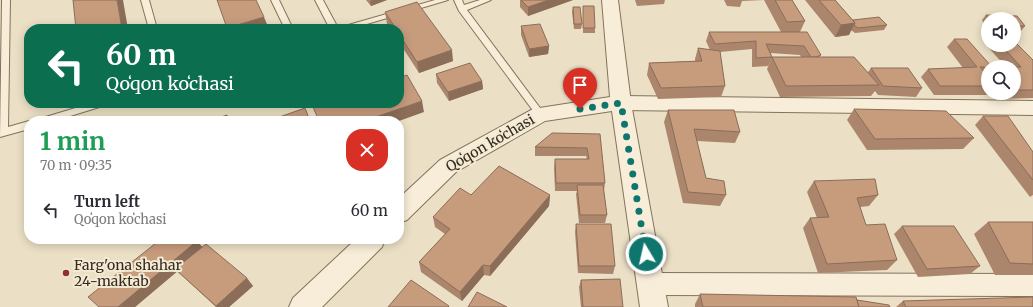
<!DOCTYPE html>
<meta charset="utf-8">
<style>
:root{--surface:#fff;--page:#f2f2f3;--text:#2b2b33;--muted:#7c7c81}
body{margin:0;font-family:Merriweather,serif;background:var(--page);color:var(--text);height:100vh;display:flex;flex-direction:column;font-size:15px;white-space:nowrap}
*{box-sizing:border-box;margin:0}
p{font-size:13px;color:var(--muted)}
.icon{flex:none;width:22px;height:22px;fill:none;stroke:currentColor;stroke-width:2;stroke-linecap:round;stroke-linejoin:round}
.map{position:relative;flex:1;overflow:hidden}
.drawer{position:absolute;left:24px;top:116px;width:380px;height:128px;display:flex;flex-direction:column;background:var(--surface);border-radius:16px;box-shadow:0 2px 10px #0003}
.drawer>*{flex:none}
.banner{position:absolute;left:24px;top:24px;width:380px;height:84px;border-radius:16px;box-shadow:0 2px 10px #0003;background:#0b6e4f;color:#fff;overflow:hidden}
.fabs{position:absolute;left:981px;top:12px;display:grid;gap:8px}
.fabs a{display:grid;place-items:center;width:40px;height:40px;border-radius:50%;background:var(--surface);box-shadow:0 2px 10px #0003;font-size:20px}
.pin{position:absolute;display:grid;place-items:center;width:34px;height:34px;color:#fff;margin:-41px -17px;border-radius:50% 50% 50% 0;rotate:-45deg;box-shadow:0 0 4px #0007}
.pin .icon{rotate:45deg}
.me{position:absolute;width:44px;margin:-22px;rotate:351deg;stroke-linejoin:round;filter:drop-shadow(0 0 3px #0008)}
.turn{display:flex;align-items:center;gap:14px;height:84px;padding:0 16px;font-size:18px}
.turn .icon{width:52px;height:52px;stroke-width:2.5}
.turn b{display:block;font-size:28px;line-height:34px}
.round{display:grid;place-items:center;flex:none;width:42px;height:42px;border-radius:16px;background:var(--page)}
.summary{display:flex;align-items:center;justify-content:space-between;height:68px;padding:0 16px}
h1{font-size:24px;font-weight:700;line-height:30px;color:#1e9e55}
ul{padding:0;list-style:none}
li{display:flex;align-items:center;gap:12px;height:52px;padding:0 16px}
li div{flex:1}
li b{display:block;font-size:15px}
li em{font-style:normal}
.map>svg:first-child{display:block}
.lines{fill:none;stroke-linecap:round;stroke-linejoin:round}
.service-casing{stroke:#85725c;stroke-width:2}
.minor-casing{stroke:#85725c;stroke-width:2}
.tertiary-casing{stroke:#85725c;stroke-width:2}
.service{fill:#f7edd8;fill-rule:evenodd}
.minor{fill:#f7edd8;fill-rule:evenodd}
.tertiary{fill:#f7edd8;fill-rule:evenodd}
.wall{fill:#ab866c;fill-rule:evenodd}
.shaded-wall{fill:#8b6d58}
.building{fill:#c79c7d;stroke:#8b6d58}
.route{stroke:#0f766e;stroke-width:7;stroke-dasharray:0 12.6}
.poi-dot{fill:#903031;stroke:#f3ead4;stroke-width:1.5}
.labels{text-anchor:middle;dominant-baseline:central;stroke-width:4;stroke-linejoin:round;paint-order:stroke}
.street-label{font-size:14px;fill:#362a1f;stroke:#f3ead4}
.poi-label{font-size:14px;fill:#362a1f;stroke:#f3ead4;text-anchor:start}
</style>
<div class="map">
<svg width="1033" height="307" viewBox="0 0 1033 307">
<rect width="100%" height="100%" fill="#ebe0c5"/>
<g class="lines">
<g class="service-casing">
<g id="service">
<path d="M2 0H10L8 127 29 121V129L0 137Z"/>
<path d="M141 0H149L157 29H149Z"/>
<path d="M271 0H279L293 29H285Z"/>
<path d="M315 0H323L338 28 435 0H448L350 29H330Z"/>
<path d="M454 0H462L464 5 480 0H491L467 10 543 112 545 114 543 116H537L459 11Z"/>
<path d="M92 103H108L106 105 54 121H37L39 119Z"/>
</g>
</g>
<g class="minor-casing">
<g id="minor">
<path d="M621 96 1033 101V115L621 110 614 108 611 103 614 98Z"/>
<path d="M650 273 1033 274V296L650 295 641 292 637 284 641 276Z"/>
</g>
</g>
<g class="tertiary-casing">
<g id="tertiary">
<path d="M602 0H618L631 103 668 307H640L612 111 545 121 456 172 407 220 399 223V198L440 160 533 109 610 97Z"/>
<path d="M356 239H385L382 247 322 307H289L293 298Z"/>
</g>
</g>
<use href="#service" class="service"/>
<use href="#minor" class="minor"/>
<use href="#tertiary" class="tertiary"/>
</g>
<g class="wall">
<path d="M366 0H387L371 6Z"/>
<path d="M520 0H573L528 16 520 7Z"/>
<path d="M635 0H665L664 4 637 6Z"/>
<path d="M724 0H792L805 21 800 32 821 55 819 57 868 72 871 68 922 88 916 97 878 95 875 91 871 96 780 97 767 69 772 57H801L800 55 770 53 772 57 768 66 752 67V49L720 52 725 86 721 97 658 99 647 75 649 63 695 61V59L698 48 710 50 706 41 709 32H781L764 0 742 1 740 7 727 6Z"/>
<path d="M805 0H835L853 20 887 25 884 30 855 33 851 30 849 35 835 37Z"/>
<path d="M583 6 595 28V33H583Z"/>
<path d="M573 7 582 24 581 29H574L572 12Z"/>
<path d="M385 12 453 61 419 73 399 42V29H391L387 24Z"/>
<path d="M986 15 1017 16 1025 26 1021 31H1014V19H988V30H987L982 20Z"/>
<path d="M521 26 549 46 548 54 529 57 521 35Z"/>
<path d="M954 39 992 67H1006L987 46 988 44V45H1014L1033 60V98L995 99 991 94 990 95H934L921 77 928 69 963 68 947 47ZM988 67H1014V93H988Z"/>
<path d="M436 74 482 81 483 89 449 101 437 83Z"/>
<path d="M854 109 974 138 963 149 867 150 847 120Z"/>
<path d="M668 110 740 132 735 143 697 141 706 178 726 195 720 206 683 203 664 122Z"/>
<path d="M983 116 1033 152V195L1030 197 975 125Z"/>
<path d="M600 134 605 183 604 191 607 215 605 223H579L576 194 577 191H555L554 168 555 159H587L586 156H535V147Z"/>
<path d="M814 181 878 195 869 206 860 207 866 225 897 260 887 270 818 273 803 228 810 218H817L807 192Z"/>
<path d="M471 195H550L549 206 490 276 484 275 462 301 421 272 419 262 445 234 435 227 433 217Z"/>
<path d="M988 222H1033V275H995L974 234Z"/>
<path d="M576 224 615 266 613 274 578 273 575 232Z"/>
<path d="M902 226 980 266 970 274 918 277 894 234Z"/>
<path d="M197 241 202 247 253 286 229 307H216L177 271 135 307H99Z"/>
<path d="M581 280 623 307H581L579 287Z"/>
<path d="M700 294 857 300 890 307H695V304Z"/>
<path d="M903 301 1033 307H896Z"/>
</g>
<g class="shaded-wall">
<path d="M117 0H123L128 29H122Z"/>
<path d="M373 0H387L371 6 370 1Z"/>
<path d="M549 0H573L528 16V7Z"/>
<path d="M264 17 269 29H227V28Z"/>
<path d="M855 23 849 35 835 37 841 25Z"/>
<path d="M549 46 548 54 529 57V49Z"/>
<path d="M452 50 453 61 419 73 417 62Z"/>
<path d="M482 81 483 89 449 101 448 92Z"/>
<path d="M422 101 424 112 399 121H364Z"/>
<path d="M550 195 549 206 490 276V266Z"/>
<path d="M197 241 204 249 135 307H118Z"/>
<path d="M483 265 484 275 462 301 460 292Z"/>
<path d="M247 278 253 286 229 307H217L216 306Z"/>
</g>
<g class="building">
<path d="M73 0H117L122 29H76Z"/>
<path d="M217 0H256L264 17 227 28Z"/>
<path d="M521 0H549L528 7Z"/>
<path d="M775 0H792L805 21 787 22Z"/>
<path d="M819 0H835L855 23 841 25Z"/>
<path d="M417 2 452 50 417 62 399 34V29H396L385 12Z"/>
<path d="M583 6H594L595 28H583Z"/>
<path d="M573 7H580L582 24H574Z"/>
<path d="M986 15 1017 16 1025 26H1014V19H988Z"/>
<path d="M879 17 887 25 858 28 854 25 855 23 853 20Z"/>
<path d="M540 24 549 46 529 49 521 26Z"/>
<path d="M709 32H807L821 55 816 57H811L804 46 766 44 772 57 756 58V41L715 44Z"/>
<path d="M954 39H967L992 67H1021L1001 45H1014V41L1033 60V90H1014V67H988V72L984 67H980L988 76V86H940L928 69 977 67Z"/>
<path d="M698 48 720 51 725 86 661 88 649 63 702 61Z"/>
<path d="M772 57H854L879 85 786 86Z"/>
<path d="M470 63 482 81 448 92 436 74Z"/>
<path d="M871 68H908L922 88 883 86Z"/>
<path d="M407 75 422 101 364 121H319L313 107 324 103H399V78Z"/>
<path d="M305 108 310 121H268Z"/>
<path d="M854 109 946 111 974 138 875 139Z"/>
<path d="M668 110H734L740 132 694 129 706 178 724 181 726 195 688 192Z"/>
<path d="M227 115 228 121H209Z"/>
<path d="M983 116H1008L1033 152V180Z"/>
<path d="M552 133 600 134 605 183H556L555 159H589L587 148 535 147Z"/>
<path d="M499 166 550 195 490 266 483 265 460 292 419 262 450 229 433 217 460 188 471 195Z"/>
<path d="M875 179 878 195 857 198 866 225 885 224 897 260 827 264 810 218 829 217 814 181Z"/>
<path d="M577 185H603L607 215H580Z"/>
<path d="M988 222H1033V264L1010 263Z"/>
<path d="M576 224H611L615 266H579Z"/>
<path d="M902 226H954L980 266 927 269Z"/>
<path d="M161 239H195L197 241 118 307H99L88 297Z"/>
<path d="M206 244 247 278 216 306 175 269Z"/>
<path d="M620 279 623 307H583L581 280Z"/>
<path d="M411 280 449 306 448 307H388Z"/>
<path d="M477 292 507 307H468Z"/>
<path d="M700 294 856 297 859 307H703Z"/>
<path d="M1033 297V307H906L903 301Z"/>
<path d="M857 300 889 305 890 307H859Z"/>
</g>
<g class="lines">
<path class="route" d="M580 109 621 103 646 254"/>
</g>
<circle class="poi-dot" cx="66" cy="273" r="4"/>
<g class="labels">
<g class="street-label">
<text transform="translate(490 143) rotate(-30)">Qoʻqon koʻchasi</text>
</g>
<g class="poi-label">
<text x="74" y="265">Farg'ona shahar<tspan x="74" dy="16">24-maktab</tspan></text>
</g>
</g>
</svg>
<div class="fabs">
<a><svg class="icon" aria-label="sound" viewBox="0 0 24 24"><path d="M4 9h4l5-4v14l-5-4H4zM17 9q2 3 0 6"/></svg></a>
<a><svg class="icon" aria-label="search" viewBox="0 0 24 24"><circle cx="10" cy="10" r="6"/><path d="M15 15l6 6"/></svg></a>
</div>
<div class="pin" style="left:580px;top:109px;background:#d93025"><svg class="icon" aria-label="arrive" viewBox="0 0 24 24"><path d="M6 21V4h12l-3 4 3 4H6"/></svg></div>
<svg class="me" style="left:646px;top:254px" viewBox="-20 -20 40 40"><circle r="17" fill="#0f766e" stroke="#fff" stroke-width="3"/><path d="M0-11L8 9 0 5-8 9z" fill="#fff"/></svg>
<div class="banner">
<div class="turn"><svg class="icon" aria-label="left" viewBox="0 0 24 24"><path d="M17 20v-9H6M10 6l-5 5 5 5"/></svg><div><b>60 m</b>Qoʻqon koʻchasi</div></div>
</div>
<section class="drawer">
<div class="summary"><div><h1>1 min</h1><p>70 m · 09:35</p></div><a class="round" style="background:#d93025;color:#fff"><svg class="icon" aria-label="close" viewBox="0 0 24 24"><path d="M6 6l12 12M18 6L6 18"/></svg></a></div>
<ul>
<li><svg class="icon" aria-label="left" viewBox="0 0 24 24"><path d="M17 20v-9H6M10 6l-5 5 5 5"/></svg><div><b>Turn left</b><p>Qoʻqon koʻchasi</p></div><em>60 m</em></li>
</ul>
</section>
</div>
